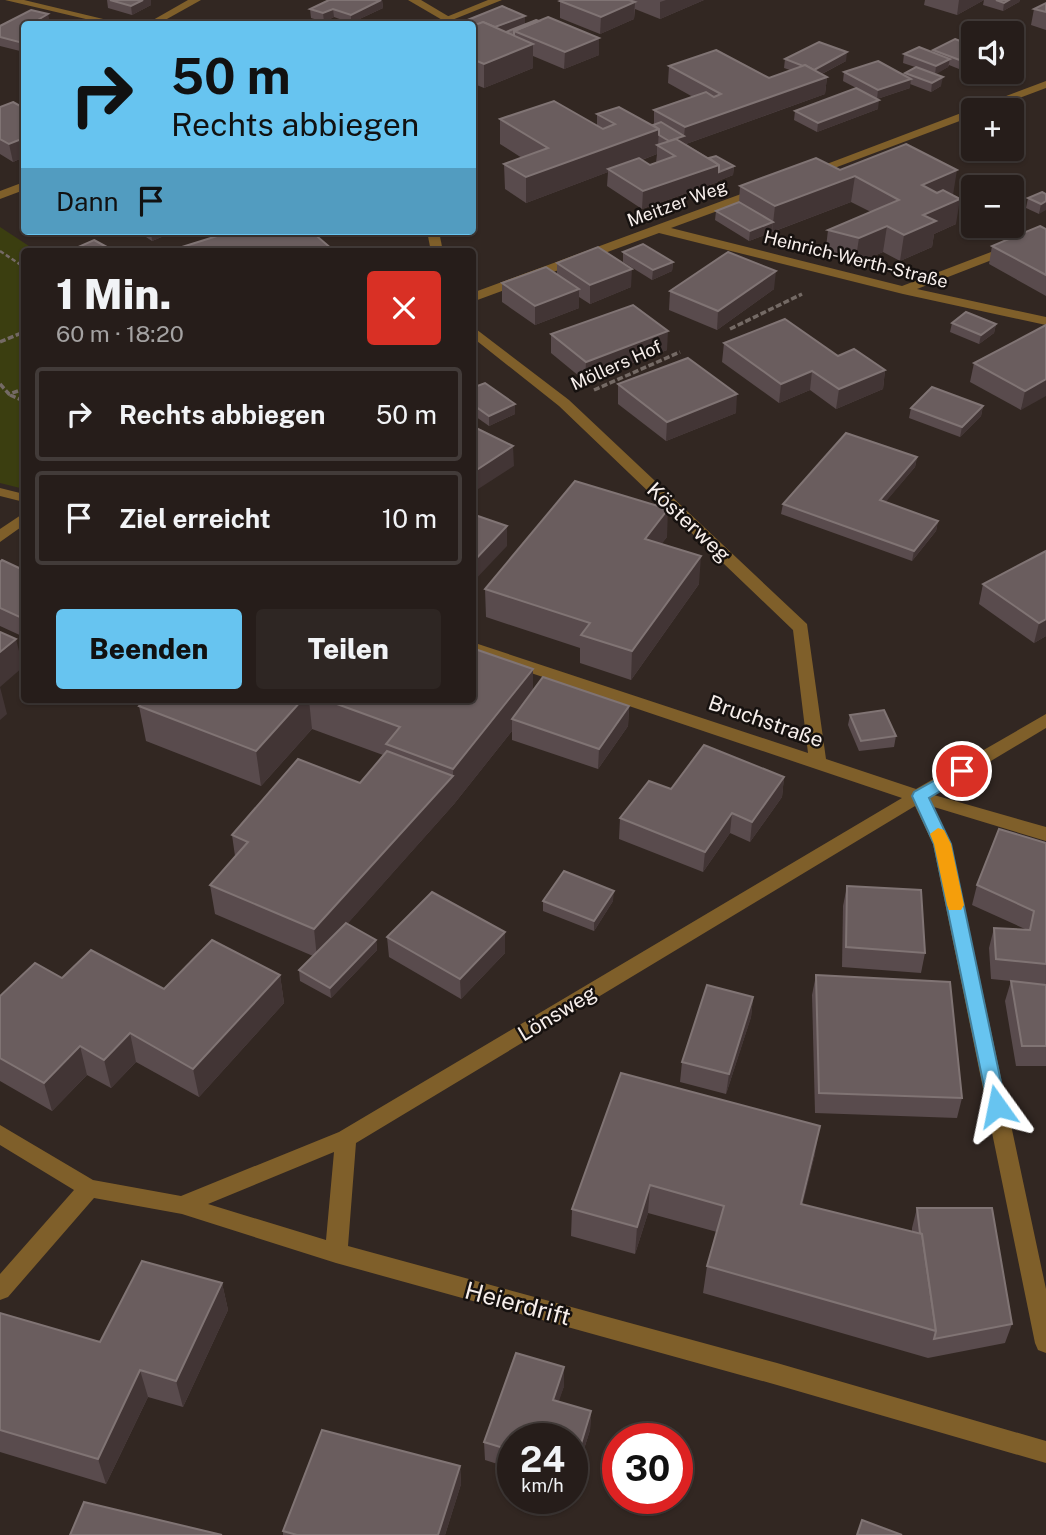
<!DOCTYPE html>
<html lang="de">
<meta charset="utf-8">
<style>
:root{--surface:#261d1a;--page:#2e2623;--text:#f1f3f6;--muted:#a4a2a2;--line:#423b39;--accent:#67c4f0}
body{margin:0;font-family:"Public Sans",sans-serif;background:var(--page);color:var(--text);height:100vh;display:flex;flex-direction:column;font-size:26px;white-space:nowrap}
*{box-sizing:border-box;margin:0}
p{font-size:23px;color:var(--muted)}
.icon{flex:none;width:38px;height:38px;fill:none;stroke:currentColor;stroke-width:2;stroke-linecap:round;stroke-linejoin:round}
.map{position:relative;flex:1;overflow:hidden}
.sheet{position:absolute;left:21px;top:248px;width:455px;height:455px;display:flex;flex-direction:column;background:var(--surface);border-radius:7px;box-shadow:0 2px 5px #0004,0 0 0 2px var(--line)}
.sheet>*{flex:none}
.banner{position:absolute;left:21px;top:21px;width:455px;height:214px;border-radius:7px;box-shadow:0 2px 5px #0004,0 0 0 2px var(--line);background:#67c4f0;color:#111;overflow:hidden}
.tools{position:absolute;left:961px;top:21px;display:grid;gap:14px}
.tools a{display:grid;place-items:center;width:63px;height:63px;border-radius:7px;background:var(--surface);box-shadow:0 2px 5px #0004,0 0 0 2px var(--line);font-size:35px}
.speed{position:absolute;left:497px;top:1423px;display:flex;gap:14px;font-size:35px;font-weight:700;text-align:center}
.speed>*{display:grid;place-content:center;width:91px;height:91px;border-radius:50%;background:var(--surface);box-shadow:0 2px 5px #0004,0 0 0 2px var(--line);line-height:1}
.speed small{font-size:18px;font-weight:400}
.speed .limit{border:10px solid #d22;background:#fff;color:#111}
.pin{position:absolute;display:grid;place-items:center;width:60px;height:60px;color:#fff;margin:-30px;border:4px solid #fff;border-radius:50%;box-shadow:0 2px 7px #0007}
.me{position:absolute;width:77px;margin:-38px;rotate:348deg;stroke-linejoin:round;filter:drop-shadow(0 0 5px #0008)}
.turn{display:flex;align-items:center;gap:24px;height:147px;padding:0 35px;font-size:32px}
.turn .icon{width:91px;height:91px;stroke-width:2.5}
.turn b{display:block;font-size:49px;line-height:60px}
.then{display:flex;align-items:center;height:66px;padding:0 35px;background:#0003;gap:14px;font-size:26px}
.round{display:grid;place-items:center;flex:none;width:74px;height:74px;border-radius:7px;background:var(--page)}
.summary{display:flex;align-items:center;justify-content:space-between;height:119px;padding:0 35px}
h1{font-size:42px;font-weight:800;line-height:52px}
.primary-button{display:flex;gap:14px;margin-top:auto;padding:14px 35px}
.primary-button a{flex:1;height:80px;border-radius:7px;background:var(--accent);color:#111;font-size:28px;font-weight:800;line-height:80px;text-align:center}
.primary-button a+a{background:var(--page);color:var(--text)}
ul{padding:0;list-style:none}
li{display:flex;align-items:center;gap:21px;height:94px;margin:0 14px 10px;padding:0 21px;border:4px solid var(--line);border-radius:7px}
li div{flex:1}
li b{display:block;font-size:26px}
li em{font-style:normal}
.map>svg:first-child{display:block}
.green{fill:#3b3e10}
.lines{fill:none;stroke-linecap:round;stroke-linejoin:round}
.path-far1{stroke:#746a65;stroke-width:2.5;stroke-dasharray:4.5 2.5;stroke-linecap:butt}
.path{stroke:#746a65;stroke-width:3.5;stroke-dasharray:6 2.5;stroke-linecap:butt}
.service{fill:#7f5f2a;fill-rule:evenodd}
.minor{fill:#7f5f2a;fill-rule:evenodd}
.tertiary{fill:#7f5f2a;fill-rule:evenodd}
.wall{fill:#594b4d;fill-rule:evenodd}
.shaded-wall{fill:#423535}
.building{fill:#6a5d5e;stroke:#807474;stroke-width:2}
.route{fill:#67c4f0;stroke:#437f9c;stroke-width:2}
.slow{fill:#f59e0b}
.labels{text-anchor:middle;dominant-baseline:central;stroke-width:5;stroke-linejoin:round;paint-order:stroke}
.far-street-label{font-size:18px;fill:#f7efec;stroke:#16110f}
.street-label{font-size:21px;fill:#f7efec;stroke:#16110f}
.near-street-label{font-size:24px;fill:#f7efec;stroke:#16110f}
</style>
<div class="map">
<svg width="1046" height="1535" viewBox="0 0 1046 1535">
<rect width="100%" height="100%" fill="#322722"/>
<path class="green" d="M0 227 38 252H24V489L0 483Z"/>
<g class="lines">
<path class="path-far1" d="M0 251 24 267"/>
<g class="path">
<path d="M730 329 802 294"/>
<path d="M0 342 24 332"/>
<path d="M0 384 9 394 24 389"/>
<path d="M594 390 680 352"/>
<path d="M10 395 24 401"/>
</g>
<g class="service">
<path d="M188 0H201L158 24H146Z"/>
<path d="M408 0H421L453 19 444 21Z"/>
</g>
<g class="minor">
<path d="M5 0H24L124 24H107Z"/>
<path d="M1046 81V88L987 110H973V116L813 176 803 173Z"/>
<path d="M760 187 764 188V194L671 228 902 286 1046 231V239L917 289 1046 317V325L903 294 659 233 472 302V293Z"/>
<path d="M427 231H439L443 252H431Z"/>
<path d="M472 326 569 400 807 624 826 759 916 789 1046 714V728L934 795 1046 827V841L934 807 951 844 1046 1289V1353L1038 1350 1035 1343 933 844 915 806 356 1143 348 1246 777 1363 1046 1441V1463L777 1385 336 1263 182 1214 94 1198 8 1297 0 1300V1274L74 1190 0 1145V1125L93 1180 181 1196 339 1132 902 798 472 653V642L808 753 793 630 559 406 472 337ZM334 1152 326 1240 208 1204Z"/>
<path d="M0 488 24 494V502L0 496Z"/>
<path d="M24 513V525L0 542V529Z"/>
</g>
<g class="tertiary">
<path d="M488 0H502L442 24H429Z"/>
<path d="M24 182V190L0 199V191Z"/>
</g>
</g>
<g class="wall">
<path d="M107 0H151V5L132 15 108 8Z"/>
<path d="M329 0H382L383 8 351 23 334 17 324 22 311 18 310 9Z"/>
<path d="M563 0H704L660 19 635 9 634 19 600 34 560 18V1Z"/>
<path d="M925 0H1020L1019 2 1003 11 983 5 984 0 957 15 924 5Z"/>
<path d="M1046 3V30L1031 25 1034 9Z"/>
<path d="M536 20 599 55 564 69 533 56V68L484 88 472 83V24H465V21L525 24Z"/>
<path d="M50 22 48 24H24V48L20 51 0 46V26Z"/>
<path d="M973 46V72H997L984 79 949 65 948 67 935 74 941 86 931 92 910 84V88L877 99 878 109 817 132 794 120 795 111 875 98 843 81 844 72 904 75 905 73 915 67 903 63 904 54 933 52V50Z"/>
<path d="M785 59 846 61 822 74 827 77 825 94 686 144 709 158 734 166 733 175 718 181V182L642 209 607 186 608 172 526 203 505 189 504 164 522 158 500 144V119L597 125V114L653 125H654V110L693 97 668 83 669 66 769 78 790 70 784 68ZM657 154 656 163 650 165 642 160Z"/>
<path d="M0 107 24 108V157L13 162 0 154Z"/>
<path d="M840 170 953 195 956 224 934 234 932 247 900 261 883 252 855 264 825 256 828 230 871 212 851 202 749 241 715 220 716 211 739 202 740 186Z"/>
<path d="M1046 194 1039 214 1026 208 1028 198Z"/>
<path d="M1046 229V296L989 264 992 246Z"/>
<path d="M137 231H176L152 241Z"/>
<path d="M623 252 673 262 672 271 652 280 623 262Z"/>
<path d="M557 263 631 287 590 304 579 297V308L535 325 502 302V283L557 274Z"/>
<path d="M774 289 717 330 669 310 670 291Z"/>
<path d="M952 323 996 324 994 333 979 344 950 332Z"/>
<path d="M1046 325 1021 410 970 382 974 363Z"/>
<path d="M551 334 667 350 585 381 551 353Z"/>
<path d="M724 343 838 356 885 370 883 389 836 409 810 390 779 403 722 362Z"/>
<path d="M618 384 736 413 666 441 618 404Z"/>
<path d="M472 388 515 404V414L489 426 472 414Z"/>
<path d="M983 406 981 416 960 437 909 418 911 408Z"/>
<path d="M917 457 915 467 885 502 938 521 936 531 912 561 781 514 783 504Z"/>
<path d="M667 537 661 544 699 584 631 680 580 663V648L486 617 485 589Z"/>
<path d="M1046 551V636L1034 643 979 604 983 584Z"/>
<path d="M0 562 19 568 24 564V637L0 626Z"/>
<path d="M533 669V691L629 706 628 726 598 769 512 740V731L454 804 347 924 376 940 377 950 331 998 300 981 299 970 313 956 215 914 210 885 235 856 232 835 360 783 383 755 312 729 261 786 146 741 139 706 145 700H472Z"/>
<path d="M850 715 896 736 894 747 859 751 848 725Z"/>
<path d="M784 777 782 797 750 842 730 833 703 872 619 839 620 818 671 789Z"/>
<path d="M1046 843V1066H1016L1005 1001 1011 981 991 979 989 948 994 928 1025 929 972 905 977 885Z"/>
<path d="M847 886 925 953 921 973 842 967 843 906Z"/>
<path d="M543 901H613L594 931 543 911Z"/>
<path d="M387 937 505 953 461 999 389 957Z"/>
<path d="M280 975 284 1003 199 1097 136 1062 111 1088 87 1075 52 1111 0 1081V996L62 978 164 989Z"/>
<path d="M816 975 962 1098 957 1118 815 1113 812 995Z"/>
<path d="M753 997 751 1017 726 1094 680 1082 682 1062Z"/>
<path d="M621 1073 815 1154 802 1205 912 1232V1228L917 1208 1012 1324 1005 1343 928 1358 703 1293 707 1266 717 1232 648 1213 635 1254 571 1236 572 1209Z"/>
<path d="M222 1283 228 1310 183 1407 148 1397 106 1484 0 1452V1313L100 1342Z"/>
<path d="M564 1386 558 1402 591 1411 590 1430 572 1487V1438H513V1469L485 1460 484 1442Z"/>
<path d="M460 1466 461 1484 445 1535H283V1531Z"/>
</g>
<g class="shaded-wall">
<path d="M143 0H151V5L132 15 131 6Z"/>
<path d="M381 0H382L383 8 351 23V15Z"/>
<path d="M666 0H704L660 19V2Z"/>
<path d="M959 0H984L957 15Z"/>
<path d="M1009 0H1020L1019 2 1003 11 1004 3Z"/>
<path d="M635 2 634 19 600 34 601 17Z"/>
<path d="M333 9 334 17 324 22 323 13Z"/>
<path d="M48 14 50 22 46 24 36 21Z"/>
<path d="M525 16V24L487 40V31Z"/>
<path d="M24 38V48L20 51 19 42Z"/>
<path d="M599 38V55L564 69 565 52Z"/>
<path d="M533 44V68L484 88V64Z"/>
<path d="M1023 50 1021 59 1012 64V56Z"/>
<path d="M847 52 846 61 812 79 813 70Z"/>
<path d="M950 59 948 67 935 75 936 66Z"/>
<path d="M985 72H997L984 79Z"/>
<path d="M827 77 825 94 669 150V141L684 136 685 127Z"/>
<path d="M943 77 941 86 931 92 932 83Z"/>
<path d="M911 79 910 88 877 99 878 90Z"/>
<path d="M879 100 878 109 817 132 818 123Z"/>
<path d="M659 129 658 146 657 145V154L612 171 608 169V172L526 203V177Z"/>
<path d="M24 138V157L13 162 9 144Z"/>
<path d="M476 156V165L472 166V157Z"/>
<path d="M719 165 734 166 733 175 718 181V182L642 209 643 191Z"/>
<path d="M957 170 953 195 918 210 922 185Z"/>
<path d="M855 176 851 202 772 232 775 206Z"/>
<path d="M960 199 956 224 934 234 932 247 900 261 904 235 923 215Z"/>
<path d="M1046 201V210L1039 214 1041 204Z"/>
<path d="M773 222 772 232 749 241 750 231Z"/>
<path d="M887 226 883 252 855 264 859 238Z"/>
<path d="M151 231H176L152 241Z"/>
<path d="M315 231H318L320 252 312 232Z"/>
<path d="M673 262 672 271 652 280 653 270Z"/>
<path d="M632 269 631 287 590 304V285Z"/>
<path d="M776 271 774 289 717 330 718 311Z"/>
<path d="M579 289V308L535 325V306Z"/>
<path d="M996 324 994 333 979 344 981 335Z"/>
<path d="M668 331 667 350 585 381 586 362Z"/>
<path d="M885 370 883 389 836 409 839 389Z"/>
<path d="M812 371 810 390 779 403 781 384Z"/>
<path d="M1046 379V396L1021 410 1025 391Z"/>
<path d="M737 394 736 413 666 441 667 422Z"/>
<path d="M515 404V414L489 426V416Z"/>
<path d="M983 406 981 416 960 437 962 427Z"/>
<path d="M513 446 514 466 472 493V473Z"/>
<path d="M917 457 915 467 878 511 880 500Z"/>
<path d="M668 509 667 537 644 567 645 539Z"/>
<path d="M938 521 936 531 912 561 914 551Z"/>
<path d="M507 526V546L472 583V563Z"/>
<path d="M701 556 699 584 631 680 632 651Z"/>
<path d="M1046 619V636L1034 643 1039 623Z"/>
<path d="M16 639 23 667 0 687 7 714 0 720V652Z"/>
<path d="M533 669V704L512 719V731L454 804 317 958 314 929 453 776V769Z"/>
<path d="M302 700H309L312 729 261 786 256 751Z"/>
<path d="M629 706 628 726 598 769 599 749Z"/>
<path d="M784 777 782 797 750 842 752 822Z"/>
<path d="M732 813 730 833 703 872 705 852Z"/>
<path d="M614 891 613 901 594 931V921Z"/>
<path d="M505 932V953L461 999 460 979Z"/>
<path d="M376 940 377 950 331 998 330 988Z"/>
<path d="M280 975 284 1003 199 1097 193 1069Z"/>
<path d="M753 997 751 1017 726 1094 729 1074Z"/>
<path d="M130 1033 136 1062 111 1088 104 1060Z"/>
<path d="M80 1046 87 1075 52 1111 44 1083Z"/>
<path d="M820 1126 815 1154 796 1232 801 1204Z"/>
<path d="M650 1185 648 1213 635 1254 637 1227Z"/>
<path d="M222 1283 228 1310 183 1407 176 1381Z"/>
<path d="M564 1367V1386L553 1419V1400Z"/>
<path d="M140 1370 148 1397 106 1484 98 1459Z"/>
<path d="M591 1411 590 1430 572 1487 573 1470Z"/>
<path d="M460 1466 461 1484 445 1535H438Z"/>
</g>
<g class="building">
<path d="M110 0H143L131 6Z"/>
<path d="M329 0H381L351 15 333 9 323 13 310 9Z"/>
<path d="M563 0H629L635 2 601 17 560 1Z"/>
<path d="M996 0H1009L1004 3Z"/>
<path d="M1046 3V12L1034 9Z"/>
<path d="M502 6 525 16 495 27 483 22 474 26 465 21Z"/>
<path d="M31 10 48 14 36 21 49 24H24V38L19 42 0 37V26Z"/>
<path d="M548 17 599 38 565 52 514 31Z"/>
<path d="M536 20 539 21 514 31V36L506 32Z"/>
<path d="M483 22 533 44 484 64 472 59V26Z"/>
<path d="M955 39 973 46V65L933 50Z"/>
<path d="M819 42 847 52 814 70 805 65 803 66 785 59Z"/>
<path d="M1012 46 1023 50 1012 56Z"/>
<path d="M919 47 950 59 936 66 904 54Z"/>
<path d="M716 50 769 78 805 65 827 77 685 127 654 110 706 92 714 97 721 94 669 66Z"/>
<path d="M878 61 911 79 878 90 844 72Z"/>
<path d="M916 67 943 77 932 83 905 73Z"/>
<path d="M856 88 879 100 818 123 795 111Z"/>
<path d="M554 101 603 129 615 124 597 114 619 107 659 129 526 177 504 164 548 148 500 119Z"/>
<path d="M13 102 24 108V138L9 144 0 139V107Z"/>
<path d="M661 122 684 136 669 141 659 135V129L653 125Z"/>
<path d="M676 139 719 165 643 191 608 169 639 158 650 165 675 156 657 145Z"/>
<path d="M906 144 957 170 922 185 937 193 943 190 960 199 923 215 936 221 904 235 887 226 859 238 828 230 899 200 855 176 775 206 740 186 816 158 840 170Z"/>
<path d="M716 156 734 166 719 172V165L709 158Z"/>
<path d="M1042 192 1046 194V201L1041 204 1028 198Z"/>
<path d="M739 202 773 222 750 231 716 211Z"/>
<path d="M1040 226 1046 229V275L992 246Z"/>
<path d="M233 231H248L249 232 253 231H315L312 232 332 249 323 252H166Z"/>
<path d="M94 240 116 252H70L69 251Z"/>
<path d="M643 244 673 262 653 270 623 252Z"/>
<path d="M598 247 632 269 590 285 557 263Z"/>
<path d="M728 252 776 271 718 311 670 291Z"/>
<path d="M546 267 579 289 535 306 502 283Z"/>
<path d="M633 305 668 331 586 362 551 334Z"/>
<path d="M966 312 996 324 981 335 952 323Z"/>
<path d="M785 319 838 356 854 349 885 370 839 389 812 371 781 384 724 343Z"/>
<path d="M1046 325V379L1025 391 974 363Z"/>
<path d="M688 358 737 394 667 422 618 384Z"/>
<path d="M485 383 515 404 489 416 472 404V388Z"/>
<path d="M932 387 983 406 962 427 911 408Z"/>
<path d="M472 426 513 446 472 473Z"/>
<path d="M846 433 917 457 880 500 938 521 914 551 783 504Z"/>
<path d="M575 481 668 509 645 539 701 556 632 651 581 635 590 623 485 589Z"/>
<path d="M472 514 507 526 472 563Z"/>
<path d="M1046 551V619L1039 623 983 584Z"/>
<path d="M2 560 19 568 24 564V619L0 608V562Z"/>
<path d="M0 632 16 639 0 652Z"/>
<path d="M472 648 533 669 453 769 386 744 400 727 326 700H472Z"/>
<path d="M543 677 629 706 599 749 512 719Z"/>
<path d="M145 700H302L256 751 139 706Z"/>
<path d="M884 710 896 736 861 741 850 715Z"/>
<path d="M704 745 784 777 752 822 732 813 705 852 620 818 649 781 671 789Z"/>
<path d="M387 751 453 776 314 929 210 885 248 842 232 835 298 759 360 783Z"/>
<path d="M999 829 1046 843V964L996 959 994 928 1030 930 1034 911 977 885Z"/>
<path d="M564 871 614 891 594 921 543 901Z"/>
<path d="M847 886 921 890 925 953 846 947Z"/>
<path d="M432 892 505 932 460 979 387 937Z"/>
<path d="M346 923 376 940 330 988 299 970Z"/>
<path d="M212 940 280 975 193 1069 130 1033 104 1060 80 1046 44 1083 0 1058V996L35 963 62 978 91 950 164 989Z"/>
<path d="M816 975 950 982 962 1098 819 1093Z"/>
<path d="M1011 981 1046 985V1046H1022Z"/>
<path d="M707 985 753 997 729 1074 682 1062Z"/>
<path d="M621 1073 820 1126 801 1204 922 1234 936 1331 707 1266 724 1206 650 1185 637 1227 572 1209Z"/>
<path d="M917 1208H992L1012 1324 934 1339 936 1331 922 1234 920 1233Z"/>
<path d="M142 1261 222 1283 176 1381 140 1370 98 1459 0 1430V1313L100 1342Z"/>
<path d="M516 1353 564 1367 553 1400 591 1411 573 1470 572 1438H513V1451L484 1442Z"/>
<path d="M322 1430 460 1466 438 1535H297L283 1531Z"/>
<path d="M84 1502 222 1535H70Z"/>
<path d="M862 1520 902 1535H857Z"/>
</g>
<path class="route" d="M962 765 967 767 970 771 967 775 929 798 951 844 1006 1106 1004 1112 997 1114 990 1112 988 1106 934 844 912 796 914 792Z"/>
<path class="slow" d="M938 828 944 830 951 844 964 905 961 910H949L947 905 934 844 930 834Z"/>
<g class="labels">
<g class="far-street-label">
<text transform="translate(677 203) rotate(-20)">Meitzer Weg</text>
<text transform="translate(856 259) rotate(14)">Heinrich-Werth-Straße</text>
<text transform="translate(616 365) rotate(-24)">Möllers Hof</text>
</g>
<g class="street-label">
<text transform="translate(689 522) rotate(43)">Kösterweg</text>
<text transform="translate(766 721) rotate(19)">Bruchstraße</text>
<text transform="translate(557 1013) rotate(-31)">Lönsweg</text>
</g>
<g class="near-street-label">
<text transform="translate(518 1303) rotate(15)">Heierdrift</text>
</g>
</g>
</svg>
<div class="tools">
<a><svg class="icon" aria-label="sound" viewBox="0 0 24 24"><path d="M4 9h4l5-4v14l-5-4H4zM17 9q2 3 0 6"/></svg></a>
<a>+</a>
<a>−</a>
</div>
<div class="speed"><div>24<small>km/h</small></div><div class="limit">30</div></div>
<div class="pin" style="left:962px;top:771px;background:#d93025"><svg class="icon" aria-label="arrive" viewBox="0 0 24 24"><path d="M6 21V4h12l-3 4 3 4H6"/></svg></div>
<svg class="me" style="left:997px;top:1106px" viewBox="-20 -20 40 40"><path d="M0-17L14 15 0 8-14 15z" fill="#67c4f0" stroke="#fff" stroke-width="4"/></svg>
<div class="banner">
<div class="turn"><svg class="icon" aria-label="right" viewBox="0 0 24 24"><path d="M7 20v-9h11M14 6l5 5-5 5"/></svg><div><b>50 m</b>Rechts abbiegen</div></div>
<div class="then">Dann<svg class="icon" aria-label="arrive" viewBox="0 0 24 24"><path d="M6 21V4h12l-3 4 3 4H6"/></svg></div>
</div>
<section class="sheet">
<div class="summary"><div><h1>1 Min.</h1><p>60 m · 18:20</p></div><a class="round" style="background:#d93025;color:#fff"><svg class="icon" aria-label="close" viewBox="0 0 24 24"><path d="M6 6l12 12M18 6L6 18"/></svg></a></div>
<ul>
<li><svg class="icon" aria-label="right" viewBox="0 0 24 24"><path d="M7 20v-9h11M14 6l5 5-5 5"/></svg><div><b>Rechts abbiegen</b></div><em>50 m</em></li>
<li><svg class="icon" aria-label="arrive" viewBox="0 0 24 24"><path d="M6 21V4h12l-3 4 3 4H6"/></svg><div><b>Ziel erreicht</b></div><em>10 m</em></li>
</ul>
<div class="primary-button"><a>Beenden</a><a>Teilen</a></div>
</section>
</div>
